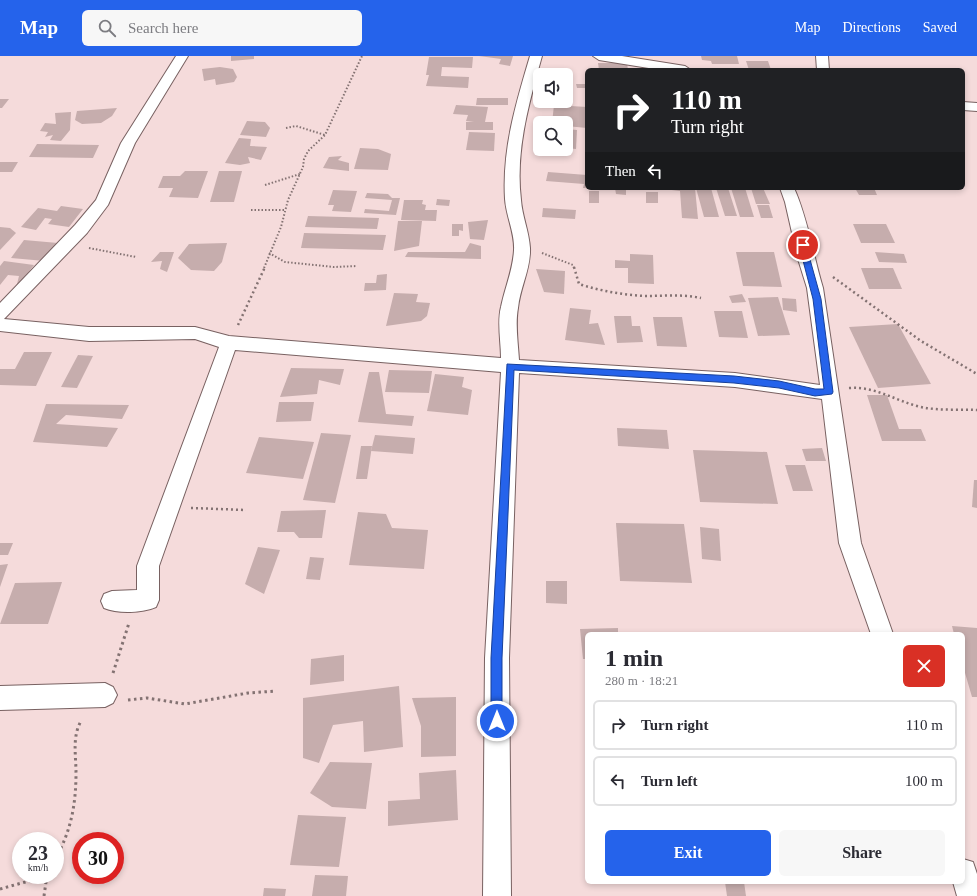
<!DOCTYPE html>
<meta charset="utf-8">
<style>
:root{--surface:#fff;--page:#f7f7f7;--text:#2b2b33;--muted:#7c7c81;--line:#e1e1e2;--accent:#2563eb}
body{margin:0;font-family:"Times New Roman",serif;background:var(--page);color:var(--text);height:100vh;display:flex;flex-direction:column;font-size:15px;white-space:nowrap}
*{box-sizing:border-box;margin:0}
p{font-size:13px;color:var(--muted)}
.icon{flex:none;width:22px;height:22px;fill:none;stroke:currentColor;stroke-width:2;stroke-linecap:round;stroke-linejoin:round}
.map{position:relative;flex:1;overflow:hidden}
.side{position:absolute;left:585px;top:576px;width:380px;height:252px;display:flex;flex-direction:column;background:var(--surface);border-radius:6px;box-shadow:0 2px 6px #0003}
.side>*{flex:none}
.banner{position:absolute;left:585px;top:12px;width:380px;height:122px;border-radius:6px;box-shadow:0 2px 6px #0003;background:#202124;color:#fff;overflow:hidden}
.buttons{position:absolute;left:533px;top:12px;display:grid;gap:8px}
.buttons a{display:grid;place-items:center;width:40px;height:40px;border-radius:6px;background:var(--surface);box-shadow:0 2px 6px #0003;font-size:20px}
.speed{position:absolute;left:12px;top:776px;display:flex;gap:8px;font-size:20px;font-weight:700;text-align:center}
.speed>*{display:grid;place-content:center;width:52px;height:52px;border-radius:50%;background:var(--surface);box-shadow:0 2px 6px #0003;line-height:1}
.speed small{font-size:10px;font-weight:400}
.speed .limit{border:6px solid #d22;background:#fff;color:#111}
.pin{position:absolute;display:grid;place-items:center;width:34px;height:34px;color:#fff;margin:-17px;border:2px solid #fff;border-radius:50%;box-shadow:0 1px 4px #0007}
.me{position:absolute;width:44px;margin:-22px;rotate:0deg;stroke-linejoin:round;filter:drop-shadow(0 0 3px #0008)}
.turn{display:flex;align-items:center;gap:14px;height:84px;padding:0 20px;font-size:18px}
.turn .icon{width:52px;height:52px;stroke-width:2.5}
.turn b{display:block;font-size:28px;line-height:34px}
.then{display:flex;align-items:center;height:38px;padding:0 20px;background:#0003;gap:8px;font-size:15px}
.round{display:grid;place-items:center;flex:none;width:42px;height:42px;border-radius:6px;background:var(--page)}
.summary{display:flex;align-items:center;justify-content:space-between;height:68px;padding:0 20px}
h1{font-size:24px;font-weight:600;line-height:30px}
.primary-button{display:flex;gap:8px;margin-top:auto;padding:8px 20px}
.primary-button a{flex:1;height:46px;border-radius:6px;background:var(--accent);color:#fff;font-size:16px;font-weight:600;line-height:46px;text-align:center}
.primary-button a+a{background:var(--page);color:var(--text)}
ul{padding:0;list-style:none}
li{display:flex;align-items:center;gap:12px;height:50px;margin:0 8px 6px;padding:0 12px;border:2px solid var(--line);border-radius:6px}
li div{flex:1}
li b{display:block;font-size:15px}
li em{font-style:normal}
header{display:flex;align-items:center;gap:24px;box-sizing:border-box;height:56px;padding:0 20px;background:var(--accent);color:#fff}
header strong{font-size:19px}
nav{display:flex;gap:22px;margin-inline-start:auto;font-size:14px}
.search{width:280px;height:36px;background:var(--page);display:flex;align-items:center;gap:10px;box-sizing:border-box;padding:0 14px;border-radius:6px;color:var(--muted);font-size:15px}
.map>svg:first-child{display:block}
.building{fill:#c6adad}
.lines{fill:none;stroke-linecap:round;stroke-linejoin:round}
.minor-casing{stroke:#786161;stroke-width:2}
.path-far2{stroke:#837272;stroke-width:2;stroke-dasharray:1.5 2;stroke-linecap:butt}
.path-far1{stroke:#837272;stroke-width:2.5;stroke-dasharray:2 3;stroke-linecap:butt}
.path{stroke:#837272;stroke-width:3;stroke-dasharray:2.5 3.5;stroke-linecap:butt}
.minor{fill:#fff;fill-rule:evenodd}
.route{fill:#2563eb;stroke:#184099}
</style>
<header>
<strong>Map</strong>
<div class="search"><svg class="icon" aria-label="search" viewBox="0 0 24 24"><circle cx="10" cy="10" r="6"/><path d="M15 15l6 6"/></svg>Search here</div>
<nav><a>Map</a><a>Directions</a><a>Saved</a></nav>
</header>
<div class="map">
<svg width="977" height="840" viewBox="0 0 977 840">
<rect width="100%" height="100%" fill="#f5dbdb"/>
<g class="building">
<path d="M231 0H254V3L231 5Z"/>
<path d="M479 0H513L510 10 499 8 501 3Z"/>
<path d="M701 0H737L739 8H712L711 5 702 4Z"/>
<path d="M429 1H473L472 12 442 11 441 20 469 21 468 32 426 30 429 19H426Z"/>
<path d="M746 5H768L771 14H749Z"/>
<path d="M598 7H627L628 14H599Z"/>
<path d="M220 11 233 13 237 21 234 26 216 29 215 23 204 25 202 13Z"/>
<path d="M576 28H587V44L585 32H577Z"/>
<path d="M477 42H508V49H476Z"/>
<path d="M0 43H9L2 52H0Z"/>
<path d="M456 49 488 51 485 66H493V74H466V66H474L466 65 468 59 453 58Z"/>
<path d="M554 49 587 51V72L566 70V67H552Z"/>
<path d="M117 52 112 60 101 67 82 68 75 64 77 55Z"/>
<path d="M71 56 70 74 61 85 50 84 53 79 45 81 48 76 40 75 45 67 56 68 55 57Z"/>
<path d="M247 65 265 66 270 72 266 81 240 79Z"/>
<path d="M566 73 577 74 576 93 566 92Z"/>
<path d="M469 76 495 77 494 95 466 94Z"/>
<path d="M239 82 251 83 250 90 267 91 261 104 248 101 250 107 240 109 225 107Z"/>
<path d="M37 88 99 89 93 102 29 101Z"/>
<path d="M360 92 378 93 391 98 388 114 354 113Z"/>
<path d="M342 100 338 104 349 107V115L323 112 329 101Z"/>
<path d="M0 106H18L12 116H0Z"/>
<path d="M185 115H208L198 142 169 141 173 132H158L163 120H180Z"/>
<path d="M219 115H242L234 146H210Z"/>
<path d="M548 116 587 119V132H583L584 128 546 125Z"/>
<path d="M615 132H626V139L616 138Z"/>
<path d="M655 132H695L698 163 682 162 680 135Z"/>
<path d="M696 132H711L719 161H704Z"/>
<path d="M716 132H728L737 160H725Z"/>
<path d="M731 132H745L754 161H740Z"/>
<path d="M751 132H763L770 148H756Z"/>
<path d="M855 132H874L877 139H859Z"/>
<path d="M333 134 357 135 351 156 332 155 334 149H328Z"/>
<rect x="589" y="135" width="10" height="12"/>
<rect x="646" y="136" width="12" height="11"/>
<path d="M367 137 388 138 392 142H400L396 159 364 157 365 153 389 155 392 144 365 142Z"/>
<path d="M437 143 450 144 449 150 436 149Z"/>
<path d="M404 144H423L422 148 426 149 425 154H437L436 165 401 164Z"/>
<path d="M757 149H769L773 162H761Z"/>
<path d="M61 150 83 153 69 171 48 168 52 163 45 162 36 174 21 171 38 152 57 155Z"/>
<path d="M543 152 576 154 575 163 542 161Z"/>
<path d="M308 160 379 162 377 173 305 171Z"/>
<path d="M488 164 484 184 470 183 468 166Z"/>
<path d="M398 165H422L419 190 394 195Z"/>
<path d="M452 168H463V175L459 174V180H452Z"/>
<path d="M853 168H886L895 187H861Z"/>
<path d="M0 171 10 172 16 177 0 194Z"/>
<path d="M304 177 386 179 383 194 301 192Z"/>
<path d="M24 184 58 187 45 205 11 202Z"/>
<path d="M227 187 222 206 214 215 191 214 178 202 189 188Z"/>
<path d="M470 187 481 190V203L405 201 408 196H465Z"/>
<path d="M160 196H174L167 216 160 213 162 205 151 206Z"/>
<path d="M736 196H774L782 231 743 230Z"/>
<path d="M875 196 904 198 907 207 879 206Z"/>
<path d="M630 198 653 199 654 228 628 227V212H615V204L630 205Z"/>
<path d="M4 205 34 209 16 232 19 220 8 219 0 229V210Z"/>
<path d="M861 212H893L902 233H869Z"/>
<path d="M536 213 565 215 564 238 544 236Z"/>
<path d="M387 218 386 234 364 235 365 227H376L377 219Z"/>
<path d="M394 237 418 238 416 246 430 247 427 260 421 265 386 270Z"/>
<path d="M742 238 746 246 732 247 729 240Z"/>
<path d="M778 241 790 279 758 280 748 242Z"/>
<path d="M782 242 796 243 797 256 783 254Z"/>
<path d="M570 252 591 254 589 268 598 267 605 289 565 284Z"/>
<path d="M714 255H742L748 282 719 281Z"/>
<path d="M614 260H631L632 270H640L643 286 617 287Z"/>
<path d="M653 261H682L687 291 657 290Z"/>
<path d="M898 268 931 328 878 332 849 271Z"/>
<path d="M24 296H52L36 330 0 329V313H15Z"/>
<path d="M78 299 93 300 77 332 61 331Z"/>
<path d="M291 312 344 313 340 329 319 324 317 338 280 341Z"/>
<path d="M389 314 432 315 429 337 385 336Z"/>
<path d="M369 316H379L386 358 414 360 412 370 358 366Z"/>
<path d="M435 318 464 321 462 331 472 334 468 359 427 355Z"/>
<path d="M867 339H887L899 373H921L926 385H882Z"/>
<path d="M279 346H314L311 365 276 366Z"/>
<path d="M46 348 129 349 122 363 66 359 56 368 118 372 107 391 33 386Z"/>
<path d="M617 372 667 374 669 393 618 390Z"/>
<path d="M321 377 351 379 335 447 303 444Z"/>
<path d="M375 379 415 382 413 398 371 395Z"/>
<path d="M259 381 314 386 303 423 246 417Z"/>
<path d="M361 390H372L367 423H356Z"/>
<path d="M822 392 826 405H806L802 393Z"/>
<path d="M693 394 767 396 778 448 700 446Z"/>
<path d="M785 409H805L813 435H793Z"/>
<path d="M974 424H977V452L972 451Z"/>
<path d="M326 454 322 482H299L294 476H277L281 455Z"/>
<path d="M358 456 386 458 392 472 428 474 424 513 349 509Z"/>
<path d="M616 467 684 468 692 527 620 525Z"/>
<path d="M700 471 719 473 721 505 702 503Z"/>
<path d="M0 487H13L8 499H0Z"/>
<path d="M258 491 280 494 264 538 245 528Z"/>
<path d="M310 501 324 502 320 524 306 523Z"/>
<path d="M8 508 0 531V509Z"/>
<path d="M546 525H567V548L546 547Z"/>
<path d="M62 526 48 568H0L15 527Z"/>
<path d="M952 570 977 572V641H972L963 610V578H954Z"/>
<path d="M618 572V578H587V603H583L580 573Z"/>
<path d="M344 599V625L310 629 311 603Z"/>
<path d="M399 630 403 691 364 696 363 665 333 669 319 707 303 702V642Z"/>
<path d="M456 641V700L421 701V670L412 642Z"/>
<path d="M330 706 372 707 366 753 332 751 310 737Z"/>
<path d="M456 714 458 764 388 770V745L420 743 419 717Z"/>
<path d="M298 759 346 761 339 811 290 809Z"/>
<path d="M315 819 348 820 346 840H312Z"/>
<path d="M725 826H744L746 840H727Z"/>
<path d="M264 832 286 833 285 840H263Z"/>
</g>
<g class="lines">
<g class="minor-casing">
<g id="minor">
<path d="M176 0H188L135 87 108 149 87 177 4 263 89 271H195L229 280 501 302C501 286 497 266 501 251 505 231 513 214 514 194 515 177 506 160 505 143 502 93 516 47 530 0H542C529 47 515 95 521 144 522 160 529 175 530 192 531 213 520 231 518 252 515 268 518 287 519 304L735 317 820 329 807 232 798 203 785 146 780 132H794C808 163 813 199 823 232L861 487 893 578H871L839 487 822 343 735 331 519 317 509 602 511 840H483L485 602 501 316 235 294 159 510V544L156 551C142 557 118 558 104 552L101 545 104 538 112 535 137 534V510L219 291 195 283 89 285 0 275V247L75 169 96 144 121 87Z"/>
<path d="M593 0H622L685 10 691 14H661L599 4Z"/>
<path d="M816 0H828L829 14H817Z"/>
<path d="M963 46 977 47V55L963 54Z"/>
<path d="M105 627 113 631 117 639 113 647 105 651 0 654V630Z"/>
<path d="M963 803 973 806 977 818V840H957L953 826H963Z"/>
</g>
</g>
<g class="path-far2">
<path d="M286 72 296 70 325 79"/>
<path d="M265 129 300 118"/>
<path d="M251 154H285"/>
<path d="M89 192 136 201"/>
<path d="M269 197 285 206 334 211 357 210"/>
<path d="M542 197 573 209 574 212"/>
<path d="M264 212 281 171 288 144 303 111 304 103 308 95 325 79 362 0"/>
</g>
<g class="path-far1">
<path d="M574 211 579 228C601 235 623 239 646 240 664 240 683 238 701 242"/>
<path d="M833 221 921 285 977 318"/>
<path d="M238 269 265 211"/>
<path d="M849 332C876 330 895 345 921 351 939 355 959 353 977 354"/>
<path d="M191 452 246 454"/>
</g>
<g class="path">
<path d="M113 617 129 567"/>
<path d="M128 644 147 642 185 648 248 637 276 635"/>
<path d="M55 803C71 776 76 748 76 717 76 699 72 681 81 665"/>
<path d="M0 833 47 820"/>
<path d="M44 840 47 819"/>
</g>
<use href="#minor" class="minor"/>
</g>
<path class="route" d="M803 186 806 189 821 243 833 336 832 338 815 340 779 332 734 327 514 314 502 602V665L501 669 497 670 493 669 491 665V602L507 308 734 320 779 325 815 333H824L813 243 799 189Z"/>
</svg>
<div class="buttons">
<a><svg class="icon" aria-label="sound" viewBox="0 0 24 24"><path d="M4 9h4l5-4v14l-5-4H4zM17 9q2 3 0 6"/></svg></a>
<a><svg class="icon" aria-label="search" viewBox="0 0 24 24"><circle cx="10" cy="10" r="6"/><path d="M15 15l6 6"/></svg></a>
</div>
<div class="speed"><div>23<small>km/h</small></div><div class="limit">30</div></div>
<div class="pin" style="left:803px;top:189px;background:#d93025"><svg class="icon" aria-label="arrive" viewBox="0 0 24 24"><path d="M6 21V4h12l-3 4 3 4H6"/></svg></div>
<svg class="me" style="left:497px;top:665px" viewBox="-20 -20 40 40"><circle r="17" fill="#2563eb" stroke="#fff" stroke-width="3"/><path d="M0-11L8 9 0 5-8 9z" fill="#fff"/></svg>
<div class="banner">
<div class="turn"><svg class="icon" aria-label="right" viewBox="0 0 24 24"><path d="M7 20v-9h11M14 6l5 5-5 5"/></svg><div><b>110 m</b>Turn right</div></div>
<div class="then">Then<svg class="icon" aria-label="left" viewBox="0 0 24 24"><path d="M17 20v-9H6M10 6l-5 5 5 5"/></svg></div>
</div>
<section class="side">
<div class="summary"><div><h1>1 min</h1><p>280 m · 18:21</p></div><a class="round" style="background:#d93025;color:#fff"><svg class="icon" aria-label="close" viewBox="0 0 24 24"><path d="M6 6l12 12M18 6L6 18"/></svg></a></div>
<ul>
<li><svg class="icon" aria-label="right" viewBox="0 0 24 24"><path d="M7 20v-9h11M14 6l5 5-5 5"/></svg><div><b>Turn right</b></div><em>110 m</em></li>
<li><svg class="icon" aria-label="left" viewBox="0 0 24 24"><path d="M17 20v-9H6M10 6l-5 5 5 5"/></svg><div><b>Turn left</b></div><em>100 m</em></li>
</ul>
<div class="primary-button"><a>Exit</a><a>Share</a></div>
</section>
</div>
